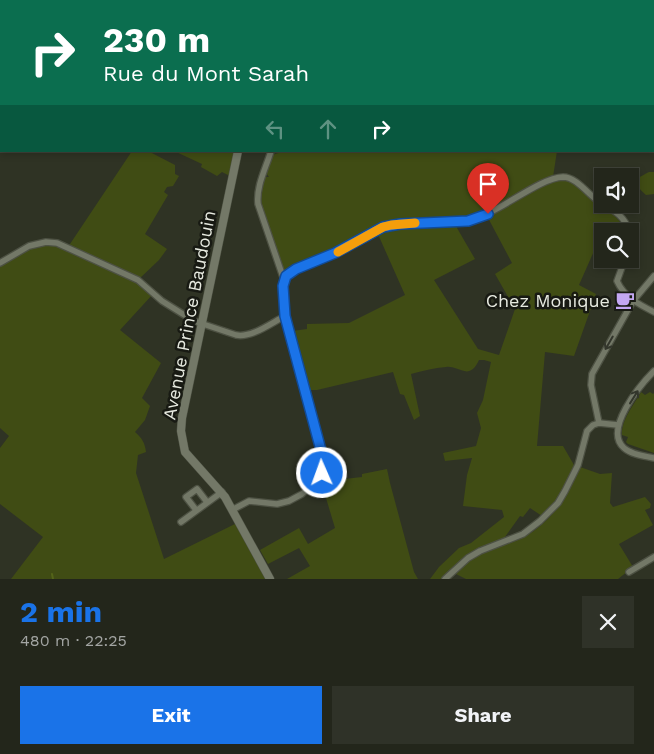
<!DOCTYPE html>
<meta charset="utf-8">
<style>
:root{--surface:#23261b;--page:#2f3228;--text:#f1f3f6;--muted:#a3a5a3;--line:#40433a;--accent:#1a73e8}
body{margin:0;font-family:"Work Sans",sans-serif;background:var(--page);color:var(--text);height:100vh;display:flex;flex-direction:column;font-size:19px;white-space:nowrap}
*{box-sizing:border-box;margin:0}
p{font-size:16px;color:var(--muted)}
.icon{flex:none;width:28px;height:28px;fill:none;stroke:currentColor;stroke-width:2;stroke-linecap:round;stroke-linejoin:round}
.map{position:relative;height:579px;overflow:hidden}
.details{display:flex;flex-direction:column;background:var(--surface);flex:1}
.details>*{flex:none}
.top-card{position:absolute;left:0px;top:0px;width:655px;height:152px;box-shadow:0 2px 8px #0003,0 0 0 1px var(--line);background:#0b6e4f;color:#fff;overflow:hidden}
.controls{position:absolute;left:594px;top:168px;display:grid;gap:10px}
.controls a{display:grid;place-items:center;width:45px;height:45px;border-radius:0px;background:var(--surface);box-shadow:0 2px 8px #0003,0 0 0 1px var(--line);font-size:25px}
.pin{position:absolute;display:grid;place-items:center;width:42px;height:42px;color:#fff;margin:-51px -21px;border-radius:50% 50% 50% 0;rotate:-45deg;box-shadow:0 0 5px #0007}
.pin .icon{rotate:45deg}
.me{position:absolute;width:55px;margin:-28px;rotate:358deg;stroke-linejoin:round;filter:drop-shadow(0 0 4px #0008)}
.turn{display:flex;align-items:center;gap:18px;height:105px;padding:0 20px;font-size:22px}
.turn .icon{width:65px;height:65px;stroke-width:2.5}
.turn b{display:block;font-size:35px;line-height:42px}
.lanes{display:flex;align-items:center;height:48px;padding:0 20px;background:#0003;justify-content:center;gap:25px;direction:ltr}
.lanes .off{opacity:.35}
.round{display:grid;place-items:center;flex:none;width:52px;height:52px;border-radius:0px;background:var(--page)}
.head{display:flex;align-items:center;justify-content:space-between;height:85px;padding:0 20px}
h1{font-size:30px;font-weight:700;line-height:38px;color:var(--accent)}
.button{display:flex;gap:10px;margin-top:auto;padding:10px 20px}
.button a{flex:1;height:58px;border-radius:0px;background:var(--accent);color:#fff;font-size:20px;font-weight:700;line-height:58px;text-align:center}
.button a+a{background:var(--page);color:var(--text)}
.map>svg:first-child{display:block}
.green{fill:#404c14}
.lines{fill:none;stroke-linecap:round;stroke-linejoin:round}
.stream{stroke:#546419;stroke-width:2}
.street-casing{stroke:#4d5143;stroke-width:8}
.secondary-casing{stroke:#4d5143;stroke-width:9}
.street{stroke:#737867;stroke-width:5.5}
.secondary{stroke:#737867;stroke-width:8}
.oneway{stroke:#33362c}
.route-casing{stroke:#114b97;stroke-width:12}
.route{stroke:#1a73e8;stroke-width:9}
.slow{stroke:#f59e0b;stroke-width:9}
.labels{text-anchor:middle;dominant-baseline:central;stroke-width:5;stroke-linejoin:round;paint-order:stroke}
.poi-label{font-size:18px;fill:#e7eae0;stroke:#181a13;text-anchor:end}
.street-label{font-size:18px;fill:#e7eae0;stroke:#181a13}
</style>
<div class="map">
<svg width="654" height="579" viewBox="0 0 654 579">
<rect width="100%" height="100%" fill="#2f3324"/>
<g class="green">
<path d="M317 0 414 1H316Z"/>
<path d="M132 151H148L175 165V174L179 176 173 186 167 187 164 192 168 195 145 234 167 249 159 260 138 280 153 294 120 330 161 363 142 398 150 406 145 420 135 432C142 438 145 443 146 452L138 455 136 473 164 559 239 522 270 579H11L43 537 0 504V448L9 436 0 428V263L16 252 46 242 68 247Z"/>
<path d="M174 151H238L232 177 222 172 217 176 201 167 202 164Z"/>
<path d="M285 151H557L553 177 510 201 474 218 374 228 337 249 284 271 261 205 260 194 265 177H269L266 173 272 155Z"/>
<path d="M649 172H654V194L646 195C632 182 632 181 649 172Z"/>
<path d="M563 179C579 182 579 190 591 199 605 209 619 215 625 231H602V255L594 251 579 285 596 294 574 356 545 352 537 446H563L574 465 562 493 542 516 530 508 523 517 520 516 502 541C478 545 458 562 441 579H430L439 567 459 548 471 543 504 517 502 510 463 506 467 475 472 458 445 461 443 453 476 446 481 428 477 413 483 400 491 362 484 360H479C469 382 459 365 446 367 434 368 422 371 411 374L420 416 414 420 404 395 400 394 393 372 317 390H308L292 331 307 329V324L349 323 405 295 377 232 397 225 457 223V228L475 259 434 280 478 349 499 355 515 309 495 274 512 263 487 216C511 203 535 184 563 179Z"/>
<path d="M641 392 645 395 650 392 653 394 654 393V453L628 444 626 442 628 437 622 435C621 420 634 405 641 392Z"/>
<path d="M580 467 600 474 612 473 610 503 613 507 645 497 651 504 650 508 645 510 653 525 619 544 633 567 618 579H466L454 573C462 567 470 560 479 555 496 547 513 543 529 534 554 519 569 492 580 467Z"/>
<path d="M387 469 390 483 414 572 418 579H287L310 566 299 548 268 564 260 550 299 528 308 544 335 528 326 498 318 482 320 479 335 480 362 477V474Z"/>
</g>
<g class="lines">
<g class="stream">
<path d="M434 0 435 1"/>
<path d="M52 574 53 579"/>
</g>
<g class="street-casing">
<g id="street">
<path d="M654 25V24"/>
<path d="M603 204C615 211 625 217 629 231"/>
<path d="M625 259 617 281C624 297 640 305 654 312"/>
<path d="M0 263 29 246 46 242 57 243 138 280 162 301 194 321 236 335C252 338 271 323 285 316"/>
<path d="M284 280C293 265 317 261 333 254 352 246 370 229 391 225 418 219 447 227 474 219 500 212 539 178 563 177 577 177 589 196 602 204"/>
<path d="M654 371C640 385 603 430 624 448 632 455 645 456 654 458"/>
<path d="M599 423 591 385 592 374 633 301 654 276"/>
<path d="M196 510 186 497 197 489 207 502"/>
<path d="M232 510 249 501 277 504 289 501 302 494 315 483 322 473 323 468 322 454 302 374 285 316 284 280 258 204C256 186 266 168 271 151"/>
<path d="M181 522 222 492"/>
<path d="M629 572 654 557"/>
<path d="M445 579 468 558 480 551 523 534 540 521 558 503 565 491 578 465 587 431 593 425 599 423 618 425"/>
</g>
</g>
<g class="secondary-casing">
<g id="secondary">
<path d="M270 1V0"/>
<path d="M238 151 182 418 181 431 185 452 225 497 270 579"/>
</g>
</g>
<use href="#street" class="street"/>
<use href="#secondary" class="secondary"/>
</g>
<defs><path id="oneway-shaft" d="M-6 0H5M1.5-3L5.5 0L1.5 3" fill="none" stroke-width="1.6" stroke-linecap="round" stroke-linejoin="round" transform="scale(1.25)"/></defs>
<g class="oneway">
<use href="#oneway-shaft" transform="translate(609 343) rotate(120)"/>
<use href="#oneway-shaft" transform="translate(634 397) rotate(-58)"/>
</g>
<g class="lines">
<g class="route-casing">
<path id="route" d="M322 473V454L285 316 283 286 286 276 296 269 335 253 383 227 400 224 468 221 488 214"/>
</g>
<use href="#route" class="route"/>
<path class="slow" d="M338 252 383 227 391 225 415 223"/>
</g>
<defs>
<g id="cafe-bare" transform="scale(1.5)"><path d="M-5.5-4.5H6V0H3Q3 3.5 0 3.5H-2.5Q-5.5 3.5-5.5 0ZM3-3.2v2h1.7v-2ZM-6 4.5H4V6H-6Z" fill="#c3a7f2" stroke="#181a13" stroke-width="2.5" paint-order="stroke"/></g>
</defs>
<g fill-rule="evenodd">
<use href="#cafe-bare" x="625" y="300"/>
</g>
<g class="labels">
<g class="poi-label">
<text x="610" y="300">Chez Monique</text>
</g>
<g class="street-label">
<text transform="translate(189 315) rotate(-79)">Avenue Prince Baudouin</text>
</g>
</g>
</svg>
<div class="controls">
<a><svg class="icon" aria-label="sound" viewBox="0 0 24 24"><path d="M4 9h4l5-4v14l-5-4H4zM17 9q2 3 0 6"/></svg></a>
<a><svg class="icon" aria-label="search" viewBox="0 0 24 24"><circle cx="10" cy="10" r="6"/><path d="M15 15l6 6"/></svg></a>
</div>
<div class="pin" style="left:488px;top:214px;background:#d93025"><svg class="icon" aria-label="arrive" viewBox="0 0 24 24"><path d="M6 21V4h12l-3 4 3 4H6"/></svg></div>
<svg class="me" style="left:322px;top:473px" viewBox="-20 -20 40 40"><circle r="17" fill="#1a73e8" stroke="#fff" stroke-width="3"/><path d="M0-11L8 9 0 5-8 9z" fill="#fff"/></svg>
<div class="top-card">
<div class="turn"><svg class="icon" aria-label="right" viewBox="0 0 24 24"><path d="M7 20v-9h11M14 6l5 5-5 5"/></svg><div><b>230 m</b>Rue du Mont Sarah</div></div>
<div class="lanes"><svg class="icon off" aria-label="left" viewBox="0 0 24 24"><path d="M17 20v-9H6M10 6l-5 5 5 5"/></svg><svg class="icon off" aria-label="ahead" viewBox="0 0 24 24"><path d="M12 20V5M6 11l6-6 6 6"/></svg><svg class="icon" aria-label="right" viewBox="0 0 24 24"><path d="M7 20v-9h11M14 6l5 5-5 5"/></svg></div>
</div>
</div>
<section class="details">
<div class="head"><div><h1>2 min</h1><p>480 m · 22:25</p></div><a class="round"><svg class="icon" aria-label="close" viewBox="0 0 24 24"><path d="M6 6l12 12M18 6L6 18"/></svg></a></div>
<div class="button"><a>Exit</a><a>Share</a></div>
</section>
